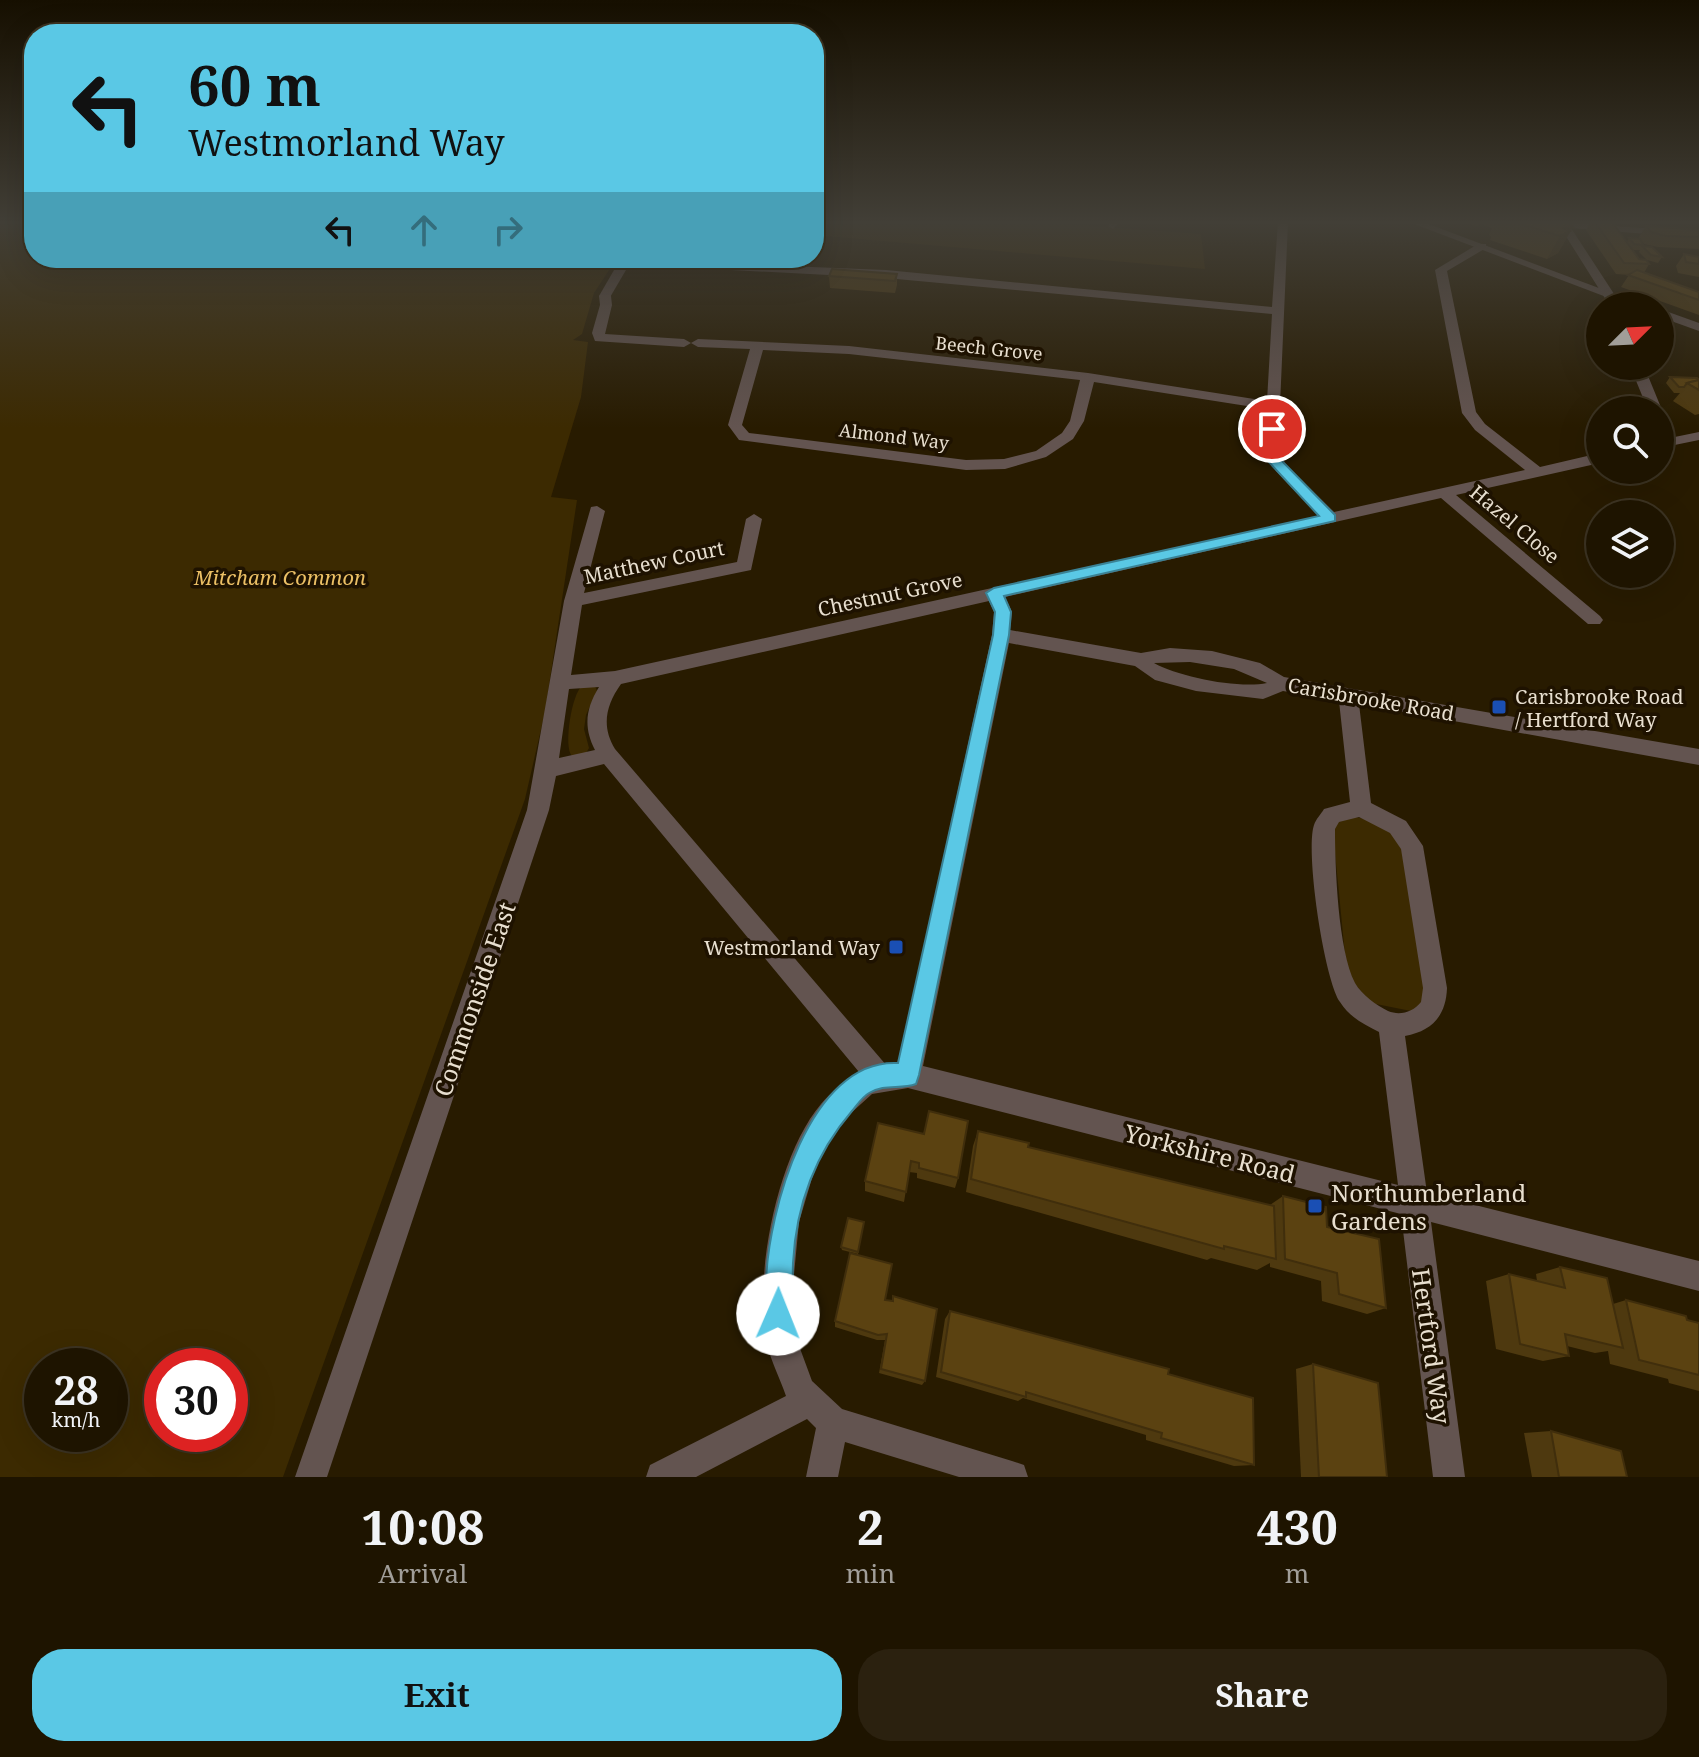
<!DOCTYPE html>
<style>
:root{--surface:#1e1400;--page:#2b210f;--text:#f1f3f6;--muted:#a19e99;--line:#3c3322;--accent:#5ac8e5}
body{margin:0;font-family:"Noto Serif",serif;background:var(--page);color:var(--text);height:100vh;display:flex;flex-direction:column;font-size:30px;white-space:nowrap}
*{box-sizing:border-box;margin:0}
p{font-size:26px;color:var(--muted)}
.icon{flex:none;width:44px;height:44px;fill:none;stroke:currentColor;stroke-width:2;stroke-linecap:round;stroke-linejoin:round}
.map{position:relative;height:1477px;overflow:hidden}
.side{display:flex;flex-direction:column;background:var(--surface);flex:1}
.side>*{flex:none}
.hud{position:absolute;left:24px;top:24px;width:800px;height:244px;border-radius:32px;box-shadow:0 8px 32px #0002,0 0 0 2px var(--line);background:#5ac8e5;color:#111;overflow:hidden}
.needle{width:52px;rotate:66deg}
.controls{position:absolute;left:1586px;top:292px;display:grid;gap:16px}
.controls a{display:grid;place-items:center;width:88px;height:88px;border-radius:50%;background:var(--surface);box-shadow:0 8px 32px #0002,0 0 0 2px var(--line);font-size:40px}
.speed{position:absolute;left:24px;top:1348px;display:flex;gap:16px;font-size:40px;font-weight:700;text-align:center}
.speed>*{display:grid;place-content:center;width:104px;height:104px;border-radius:50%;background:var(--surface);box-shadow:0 8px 32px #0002,0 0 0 2px var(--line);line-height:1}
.speed small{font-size:20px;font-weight:400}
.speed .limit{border:12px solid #d22;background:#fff;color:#111}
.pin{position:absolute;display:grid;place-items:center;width:68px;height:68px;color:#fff;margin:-34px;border:4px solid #fff;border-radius:50%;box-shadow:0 2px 8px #0007}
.me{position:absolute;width:88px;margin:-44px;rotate:1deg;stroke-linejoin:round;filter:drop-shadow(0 0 6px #0008)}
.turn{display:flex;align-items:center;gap:28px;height:168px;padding:0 32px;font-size:36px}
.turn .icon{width:104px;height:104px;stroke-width:2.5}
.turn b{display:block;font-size:56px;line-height:68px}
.lanes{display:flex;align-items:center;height:76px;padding:0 32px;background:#0003;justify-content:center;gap:40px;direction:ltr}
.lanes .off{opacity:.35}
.eta{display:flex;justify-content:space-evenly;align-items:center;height:136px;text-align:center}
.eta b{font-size:48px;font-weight:700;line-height:56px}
.primary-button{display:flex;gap:16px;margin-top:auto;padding:16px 32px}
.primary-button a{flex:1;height:92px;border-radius:32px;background:var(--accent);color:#111;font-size:32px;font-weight:700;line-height:92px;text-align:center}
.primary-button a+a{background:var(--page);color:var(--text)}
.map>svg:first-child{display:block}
.green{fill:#3c2a01;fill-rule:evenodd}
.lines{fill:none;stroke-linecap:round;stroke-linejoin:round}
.minor{fill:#635450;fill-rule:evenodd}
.tertiary{fill:#635450;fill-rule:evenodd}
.wall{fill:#4e390f}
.shaded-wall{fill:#402e0c}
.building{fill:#5b4211;stroke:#402e0c;stroke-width:2}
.route{fill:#5ac8e5;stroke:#3a8295;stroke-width:2}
.transit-dot{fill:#1a4fb4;stroke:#1e1200;stroke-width:3}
.labels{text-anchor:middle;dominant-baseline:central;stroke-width:7;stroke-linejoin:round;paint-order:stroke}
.far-street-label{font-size:18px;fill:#e8dfcf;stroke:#1e1200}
.street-label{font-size:20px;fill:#e8dfcf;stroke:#1e1200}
.park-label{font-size:20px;font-style:italic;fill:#ecc065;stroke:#1e1200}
.poi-label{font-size:20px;fill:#e8dfcf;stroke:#1e1200;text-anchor:start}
.near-street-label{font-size:24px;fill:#e8dfcf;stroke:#1e1200}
.near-poi-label{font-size:24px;fill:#e8dfcf;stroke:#1e1200;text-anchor:start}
</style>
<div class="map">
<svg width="1699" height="1477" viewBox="0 0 1699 1477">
<rect width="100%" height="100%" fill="#281b00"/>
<g class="green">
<path d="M0 222H34V258H617L594 293 582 334 573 340 588 342 581 397 551 497 577 500 545 712 525 799 283 1477H0ZM42 1366H110V1434H42ZM162 1366H230V1434H162Z"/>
<path d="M814 222H1036L1201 234 1205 269 814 235Z"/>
<path d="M582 686H595L597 691 586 715 584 729 589 748 586 753 572 756C563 747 572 693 582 686Z"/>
<path d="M1355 817 1377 821 1400 840 1424 985 1423 1002 1411 1011 1371 1003 1347 975 1333 832 1338 822Z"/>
</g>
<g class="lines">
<g class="minor">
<path d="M1110 222H1120L1113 229 1108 226Z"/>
<path d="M1278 222H1288L1278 451 1287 466 1334 512 1525 470 1475 430 1462 413 1435 270 1478 244H1486V248L1447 271 1476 412 1485 424 1540 467 1600 453V463L1456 495 1600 616 1603 620 1600 624H1588L1441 498 1005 597 1012 612 1010 630 1141 653 1170 648 1212 651 1260 663 1284 677 1699 749V765L1359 704 1371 803 1406 821 1423 846 1447 988C1446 1016 1432 1031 1405 1036L1427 1193 1699 1261V1291L1431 1222 1465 1477H1433L1401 1214 908 1088 872 1094 840 1123 815 1168 799 1222 793 1285 798 1343 812 1381 842 1409 1012 1461 1024 1465 1028 1477H959L845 1442 838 1477H806L816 1428 807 1419 696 1477H646L650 1465 786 1396C780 1379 771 1361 767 1344 753 1278 777 1156 821 1104 831 1092 846 1080 859 1072L604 764 556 776 549 810 327 1477H295L527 810 564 601 591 507 597 506 605 511 584 593 737 562 746 519 754 514 762 519 751 570 582 605 571 675 615 671 1319 516 1276 471 1264 451 1266 409 1094 382 1084 421 1073 439 1046 457 1005 469 966 470 739 440 728 425 750 349 698 347 691 343 698 339 849 346 1088 373 1267 401 1272 314 886 278 712 269 708 267V263L886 270 1272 307ZM763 350 849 354 1080 380 1070 421 1062 433 1036 451 1004 459 966 460 749 433 742 425ZM989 601 994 612 992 635 898 1064 887 1066 615 749C601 726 606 705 621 684ZM1009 643 1135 666 1155 680 1196 691 1263 699 1283 691 1339 701 1350 802 1324 809C1321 814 1316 819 1314 825 1305 851 1324 978 1340 1002 1349 1017 1365 1025 1379 1032L1398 1185 923 1066ZM1190 662 1234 669 1267 683C1239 689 1179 677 1154 663ZM599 687C586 708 583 727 595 750L559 758 569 689ZM1359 817 1390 833 1401 849 1423 988 1421 1002C1413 1012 1400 1016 1388 1011 1376 1005 1362 995 1355 983 1338 950 1335 867 1335 829L1339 822Z"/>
<path d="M1557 222 1699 232V238L1571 228 1618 300 1617 306H1605L1606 300Z"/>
<path d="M623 258 691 261 697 265 691 269 625 264 619 261Z"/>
<path d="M605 292 611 296 612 305 605 334 684 339 691 343 684 347 595 341 592 333 600 305 599 296Z"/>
<path d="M1630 366H1644L1662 410 1660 413V410H1648Z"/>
<path d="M1699 432V440L1660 448V440Z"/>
</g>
<g class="tertiary">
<path d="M1409 222H1423L1647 306H1630Z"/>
<path d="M621 258H633L609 299H601L599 296Z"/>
<path d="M1660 309 1699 323V331L1660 317Z"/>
</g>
</g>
<g class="wall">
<path d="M1468 222H1569L1573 227 1558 253 1547 259 1490 240 1491 237 1489 235 1492 228 1481 224 1477 226 1467 223Z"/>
<path d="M1591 222H1612L1627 242 1629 238 1643 245 1642 246 1662 257 1658 263 1647 260 1639 252 1640 250H1632L1639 259 1649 264 1644 273 1699 292V315L1621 287 1629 275 1616 274 1586 230Z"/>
<path d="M1646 226 1699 230V249L1658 247 1644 244 1639 237Z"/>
<path d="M1684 254 1699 257V277L1678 273 1676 266Z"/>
<path d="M897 274V285L895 293 830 288 829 276Z"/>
<path d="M1670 377 1699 380V414L1695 415 1673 401 1680 393H1674L1666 383Z"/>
<path d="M878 1123 958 1178 955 1188 917 1178V1173L909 1172 904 1202 865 1191V1181Z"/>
<path d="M978 1131 1028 1147 1270 1205 1283 1196 1327 1227 1386 1308 1367 1314 1322 1301 1321 1281 1270 1267V1263L1257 1270 1211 1258 1207 1260 966 1192 973 1146Z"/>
<path d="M864 1222 858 1254 842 1250 841 1247Z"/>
<path d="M1560 1267 1613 1304 1626 1300 1699 1323V1391L1669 1383 1668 1379 1610 1364 1608 1351 1595 1353 1567 1346 1569 1356 1543 1361 1496 1349 1486 1281 1509 1274 1537 1281 1536 1274Z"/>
<path d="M885 1300 925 1381 922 1385 879 1373 885 1340H877L835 1327V1321Z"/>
<path d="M950 1311 1168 1374 1254 1465 1234 1466 1146 1440V1435L1023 1398 1018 1401 936 1377 945 1319Z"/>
<path d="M1313 1364 1387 1477H1301L1296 1369Z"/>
<path d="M1551 1431 1627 1477H1532L1524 1433Z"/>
</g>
<path class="shaded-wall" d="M1573 227 1558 253 1547 259 1560 236 1562 228Z"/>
<g class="building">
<path d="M1514 222H1569L1573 227 1562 228 1570 231 1560 236Z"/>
<path d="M1595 222H1612L1639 259 1646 260 1649 264 1624 263Z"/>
<path d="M1646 226 1699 230V237L1666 236 1651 232Z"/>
<path d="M1629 238 1640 239 1643 245 1634 244Z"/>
<path d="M1642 246 1652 247 1662 257 1651 255Z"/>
<path d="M1684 254 1699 257V264L1686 262Z"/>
<path d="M832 269 897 274 895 281 829 276Z"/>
<path d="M1637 270 1699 292V300L1628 275Z"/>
<path d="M1670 377 1697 378 1699 380 1687 383 1684 387H1679Z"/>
<path d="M1699 380V390L1687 383Z"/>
<path d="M929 1111 968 1121 958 1178 919 1168V1163L911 1161 906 1192 865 1181 878 1123 924 1134Z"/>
<path d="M978 1131 1029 1143 1028 1147 1274 1206 1276 1259 1224 1246V1249L971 1179Z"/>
<path d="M1283 1196 1326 1207 1327 1227 1379 1239 1386 1308 1339 1294 1337 1273 1285 1259Z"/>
<path d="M848 1218 864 1222 858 1252 841 1247Z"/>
<path d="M850 1253 892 1264 885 1300 893 1301V1296L937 1309 925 1381 881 1369 887 1334 878 1335 835 1321Z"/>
<path d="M1560 1267 1607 1278 1623 1348 1565 1334 1569 1356 1520 1344 1509 1274 1565 1288Z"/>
<path d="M1626 1300 1686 1316 1687 1320 1699 1323V1375L1639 1360Z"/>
<path d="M950 1311 1169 1369 1168 1374 1253 1398 1254 1465 1161 1438 1162 1433 1026 1392V1397L941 1372Z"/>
<path d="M1313 1364 1378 1383 1387 1477H1319Z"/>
<path d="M1551 1431 1621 1451 1627 1477H1559Z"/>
</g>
<linearGradient id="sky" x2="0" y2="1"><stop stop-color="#160f00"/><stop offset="0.52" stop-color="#423f37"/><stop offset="1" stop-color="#423f37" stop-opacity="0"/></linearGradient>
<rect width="1699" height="428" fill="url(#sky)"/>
<path class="route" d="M1272 425 1279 429 1280 459 1335 515V521L1004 596 1011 612 1009 635 919 1075 916 1084C900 1090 885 1083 869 1093 862 1097 857 1105 852 1111 815 1154 796 1207 793 1263 792 1283 795 1305 788 1324L778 1328 768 1324C763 1310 765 1296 766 1282 768 1213 809 1058 898 1063L993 635 995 612 986 593 994 588 1319 516 1267 460 1266 429Z"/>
<g class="transit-dot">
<rect x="1491" y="699" width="16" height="16" rx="4"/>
<rect x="888" y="939" width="16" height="16" rx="4"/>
<rect x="1307" y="1198" width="16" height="16" rx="4"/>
</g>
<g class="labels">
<g class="far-street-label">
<text transform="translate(989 348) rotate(6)">Beech Grove</text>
<text transform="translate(894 436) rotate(7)">Almond Way</text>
</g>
<g class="street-label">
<text transform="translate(1515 524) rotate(40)">Hazel Close</text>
<text transform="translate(654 562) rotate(-12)">Matthew Court</text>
<text transform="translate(890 594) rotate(-12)">Chestnut Grove</text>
<text transform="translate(1371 699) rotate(10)">Carisbrooke Road</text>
</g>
<g class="park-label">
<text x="280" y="577">Mitcham Common</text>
</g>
<g class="poi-label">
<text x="1515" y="696">Carisbrooke Road<tspan x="1515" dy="23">/ Hertford Way</tspan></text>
<text x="880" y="947" text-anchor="end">Westmorland Way</text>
</g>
<g class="near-street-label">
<text transform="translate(474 999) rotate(-71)">Commonside East</text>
<text transform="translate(1210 1153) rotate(14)">Yorkshire Road</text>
<text transform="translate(1432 1346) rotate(82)">Hertford Way</text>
</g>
<g class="near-poi-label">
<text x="1331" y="1192">Northumberland<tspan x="1331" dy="28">Gardens</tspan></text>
</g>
</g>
</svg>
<div class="controls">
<a><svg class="needle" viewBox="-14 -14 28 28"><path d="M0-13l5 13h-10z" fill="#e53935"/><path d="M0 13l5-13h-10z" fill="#a19e99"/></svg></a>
<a><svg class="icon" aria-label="search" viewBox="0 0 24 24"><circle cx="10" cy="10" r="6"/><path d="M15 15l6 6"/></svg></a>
<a><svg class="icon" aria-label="layers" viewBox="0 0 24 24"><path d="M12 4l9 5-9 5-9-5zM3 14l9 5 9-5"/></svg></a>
</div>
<div class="speed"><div>28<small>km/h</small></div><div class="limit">30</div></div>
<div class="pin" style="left:1272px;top:429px;background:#d93025"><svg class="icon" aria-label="arrive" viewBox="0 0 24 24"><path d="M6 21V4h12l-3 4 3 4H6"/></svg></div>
<svg class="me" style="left:778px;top:1314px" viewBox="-20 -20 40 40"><circle r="19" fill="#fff"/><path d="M0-13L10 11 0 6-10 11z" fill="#5ac8e5"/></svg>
<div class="hud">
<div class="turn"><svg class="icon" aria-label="left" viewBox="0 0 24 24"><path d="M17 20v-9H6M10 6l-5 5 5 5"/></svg><div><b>60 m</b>Westmorland Way</div></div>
<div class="lanes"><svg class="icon" aria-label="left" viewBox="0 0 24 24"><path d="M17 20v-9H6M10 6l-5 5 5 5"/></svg><svg class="icon off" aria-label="ahead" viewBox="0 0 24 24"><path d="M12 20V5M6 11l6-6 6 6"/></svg><svg class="icon off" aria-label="right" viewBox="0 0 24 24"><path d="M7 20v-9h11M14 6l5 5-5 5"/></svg></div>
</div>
</div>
<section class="side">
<div class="eta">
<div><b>10:08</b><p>Arrival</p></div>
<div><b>2</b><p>min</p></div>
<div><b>430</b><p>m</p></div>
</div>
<div class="primary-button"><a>Exit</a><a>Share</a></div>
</section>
